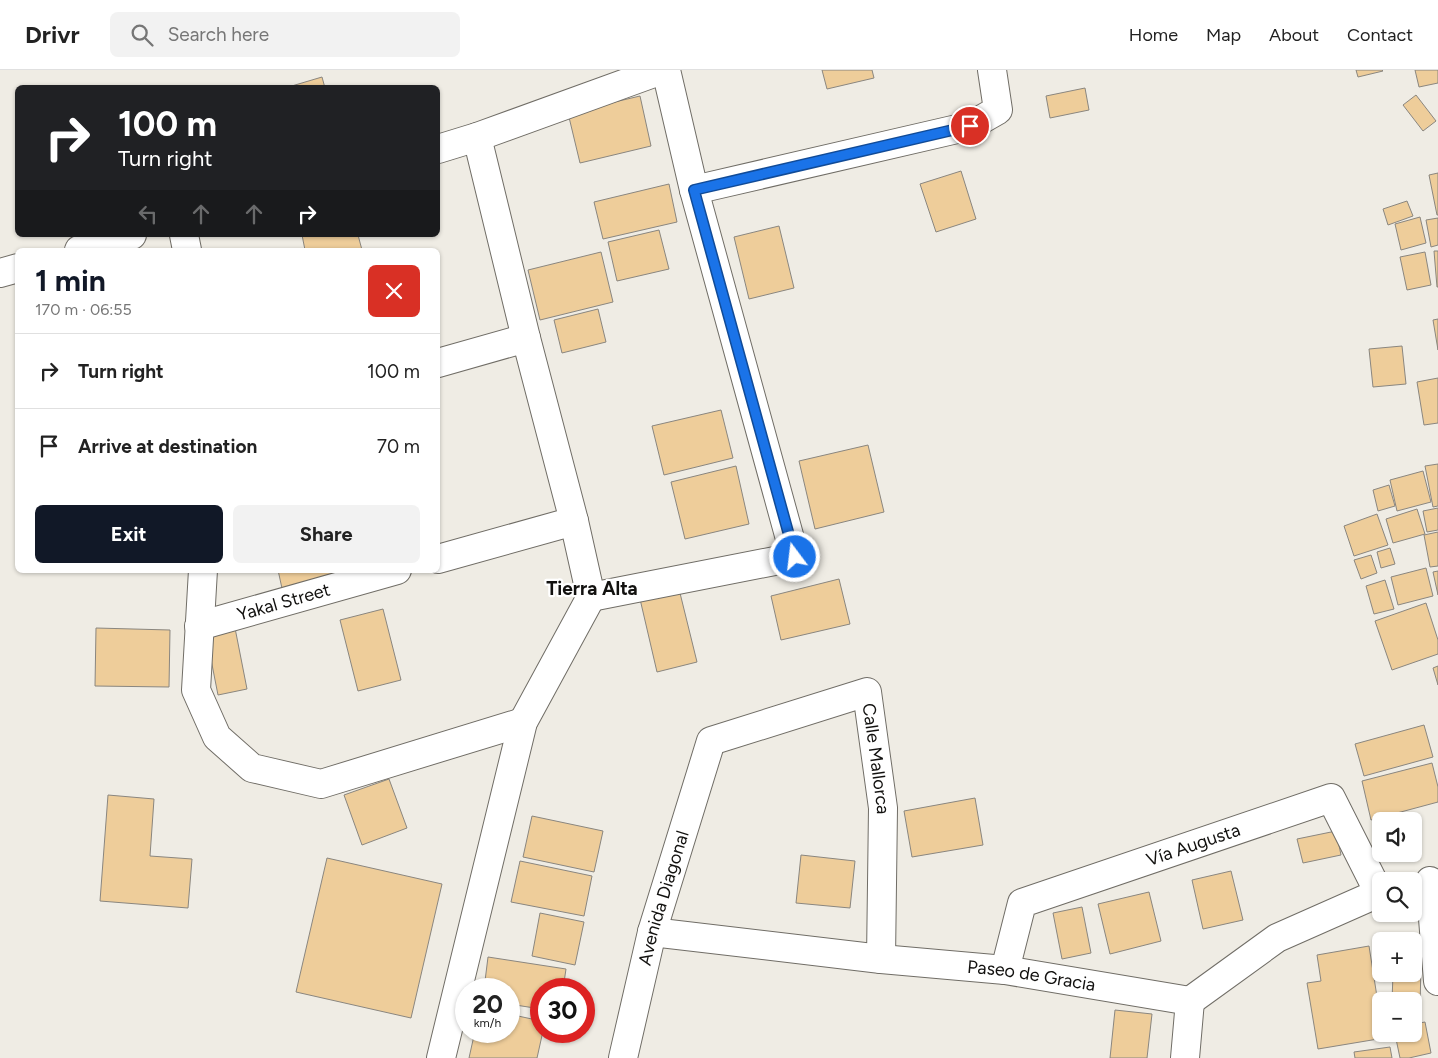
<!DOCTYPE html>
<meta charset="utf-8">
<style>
:root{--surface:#fff;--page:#f2f2f2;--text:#222;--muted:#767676;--line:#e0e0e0;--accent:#111827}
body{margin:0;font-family:Figtree,sans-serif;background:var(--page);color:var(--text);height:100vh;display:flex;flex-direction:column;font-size:19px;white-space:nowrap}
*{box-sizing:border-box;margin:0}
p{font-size:16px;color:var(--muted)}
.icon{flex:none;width:28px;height:28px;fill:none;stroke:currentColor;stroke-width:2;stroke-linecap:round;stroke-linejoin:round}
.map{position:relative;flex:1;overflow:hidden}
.side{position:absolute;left:15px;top:178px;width:425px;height:325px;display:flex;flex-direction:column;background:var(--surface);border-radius:8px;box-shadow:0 1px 4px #0004}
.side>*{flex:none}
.top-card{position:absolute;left:15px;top:15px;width:425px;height:152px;border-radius:8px;box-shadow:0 1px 4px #0004;background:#202124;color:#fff;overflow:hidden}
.controls{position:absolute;left:1372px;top:742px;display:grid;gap:10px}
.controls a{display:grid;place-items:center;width:50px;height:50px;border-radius:8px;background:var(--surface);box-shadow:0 1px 4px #0004;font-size:25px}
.speed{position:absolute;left:455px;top:908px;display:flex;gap:10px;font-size:25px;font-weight:700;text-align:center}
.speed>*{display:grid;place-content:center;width:65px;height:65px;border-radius:50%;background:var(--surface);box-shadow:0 1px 4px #0004;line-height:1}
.speed small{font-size:12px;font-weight:400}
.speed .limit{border:8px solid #d22;background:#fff;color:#111}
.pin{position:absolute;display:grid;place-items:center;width:42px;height:42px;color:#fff;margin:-21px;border:2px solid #fff;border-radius:50%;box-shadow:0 1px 5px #0007}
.me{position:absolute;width:55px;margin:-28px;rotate:345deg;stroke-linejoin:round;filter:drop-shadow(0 0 4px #0008)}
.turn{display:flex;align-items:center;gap:18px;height:105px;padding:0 20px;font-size:22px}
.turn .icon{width:65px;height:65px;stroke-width:2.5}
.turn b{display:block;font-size:35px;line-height:42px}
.lanes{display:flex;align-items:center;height:48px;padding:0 20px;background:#0003;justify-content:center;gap:25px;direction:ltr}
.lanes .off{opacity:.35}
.round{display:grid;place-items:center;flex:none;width:52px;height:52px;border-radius:8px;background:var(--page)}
.headline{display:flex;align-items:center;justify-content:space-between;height:85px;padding:0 20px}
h1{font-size:30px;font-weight:700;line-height:38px;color:var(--accent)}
.cta{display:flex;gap:10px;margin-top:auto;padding:10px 20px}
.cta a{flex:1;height:58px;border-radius:8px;background:var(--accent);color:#fff;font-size:20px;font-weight:700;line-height:58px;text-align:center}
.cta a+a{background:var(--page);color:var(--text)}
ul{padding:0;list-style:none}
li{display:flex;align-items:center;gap:15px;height:75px;padding:0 20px;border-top:1px solid var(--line)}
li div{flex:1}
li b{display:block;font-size:19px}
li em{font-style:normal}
header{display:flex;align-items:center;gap:30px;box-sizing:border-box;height:70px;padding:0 25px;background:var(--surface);border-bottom:1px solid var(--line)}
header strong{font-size:24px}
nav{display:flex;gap:28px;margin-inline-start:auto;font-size:18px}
.search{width:350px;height:45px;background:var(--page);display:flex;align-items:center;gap:12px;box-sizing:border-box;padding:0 18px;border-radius:8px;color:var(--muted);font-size:19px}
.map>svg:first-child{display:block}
.building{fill:#eecd9a;stroke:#8a867f}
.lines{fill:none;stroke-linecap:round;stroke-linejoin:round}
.minor-casing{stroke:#706d66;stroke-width:30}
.minor{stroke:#fff;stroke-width:28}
.route-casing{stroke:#114b97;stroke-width:12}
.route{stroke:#1a73e8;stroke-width:9}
.labels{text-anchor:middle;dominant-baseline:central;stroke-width:4.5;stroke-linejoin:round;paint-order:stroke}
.street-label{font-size:18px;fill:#12110f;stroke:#fff}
.neighbourhood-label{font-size:19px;font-weight:bold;fill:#12110f;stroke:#fff}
</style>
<header>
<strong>Drivr</strong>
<div class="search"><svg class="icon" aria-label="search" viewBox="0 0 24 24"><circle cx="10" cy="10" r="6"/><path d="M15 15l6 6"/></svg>Search here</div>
<nav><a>Home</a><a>Map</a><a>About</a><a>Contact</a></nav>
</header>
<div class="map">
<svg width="1438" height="988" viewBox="0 0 1438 988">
<rect width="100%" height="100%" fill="#efece4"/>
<g class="building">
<path d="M822 0H872L874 8 827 19Z"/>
<path d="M1356 0H1382L1383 1 1358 7Z"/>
<path d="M1415 0H1438V13L1419 17Z"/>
<path d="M322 7 325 18H285Z"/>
<path d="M1085 18 1089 40 1050 48 1046 26Z"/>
<path d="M1416 25 1436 51 1423 61 1403 35Z"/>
<path d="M640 26 651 76 580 93 568 43Z"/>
<path d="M961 101 976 149 936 162 920 114Z"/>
<path d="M1438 103V145H1437L1429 105Z"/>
<path d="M669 114 677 152 603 169 594 132Z"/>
<path d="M1407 131 1413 146 1388 155 1383 139Z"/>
<path d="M1420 147 1426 173 1401 180 1395 154Z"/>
<path d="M1438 148V175L1431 177 1426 150Z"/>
<path d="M779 156 794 218 749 229 734 167Z"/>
<path d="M659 160 669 199 617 211 608 172Z"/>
<path d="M302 165H358L362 180H305Z"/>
<path d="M1434 181H1438V217H1437Z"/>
<path d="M601 182 613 232 540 250 528 200Z"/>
<path d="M1425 182 1431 215 1407 220 1400 187Z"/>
<path d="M598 239 606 272 562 283 554 250Z"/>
<path d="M1438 249V280L1433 250Z"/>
<path d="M1402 276 1406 314 1373 317 1369 279Z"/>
<path d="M1438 308V353L1424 355 1417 312Z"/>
<path d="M721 340 733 388 664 405 652 356Z"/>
<path d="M868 375 884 442 815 459 799 391Z"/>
<path d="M1438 394V436L1433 437 1425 396Z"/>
<path d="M736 396 749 454 685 469 671 412Z"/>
<path d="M1423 401 1431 432 1397 441 1390 410Z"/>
<path d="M1389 415 1395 436 1378 441 1373 420Z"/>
<path d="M1438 438V460L1427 462 1423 441Z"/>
<path d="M1417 439 1425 464 1393 473 1386 449Z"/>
<path d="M1377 444 1388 475 1354 486 1344 456Z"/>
<path d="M1438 462V496L1430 497 1424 465Z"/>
<path d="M1390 478 1395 494 1381 498 1377 482Z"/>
<path d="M1371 485 1377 503 1361 509 1354 490Z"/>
<path d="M1426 498 1433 526 1398 535 1391 507Z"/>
<path d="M278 500H335L337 512 283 523Z"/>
<path d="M1438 501V525L1433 502Z"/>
<path d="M839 509 850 554 781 570 771 526Z"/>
<path d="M1385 510 1394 539 1374 544 1366 516Z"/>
<path d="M679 519 697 592 657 602 640 529Z"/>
<path d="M1426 533 1438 570V584L1392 600 1375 551Z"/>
<path d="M383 539 401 610 358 621 340 550Z"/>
<path d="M96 558 170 560 169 617 95 616Z"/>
<path d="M235 558 247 619 218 625 206 564Z"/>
<path d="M1438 596V615L1433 598Z"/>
<path d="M1424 655 1433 687 1364 706 1355 674Z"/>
<path d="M1432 693 1438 717V732L1371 750 1362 711Z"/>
<path d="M389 709 407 758 362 775 344 725Z"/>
<path d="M108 725 154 729 150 786 192 789 188 838 100 831Z"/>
<path d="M975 728 983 775 912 787 904 741Z"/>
<path d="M532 746 603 761 594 802 523 787Z"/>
<path d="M1336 761 1341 785 1303 793 1297 769Z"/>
<path d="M801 785 855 791 850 838 796 833Z"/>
<path d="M327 788 442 814 411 948 296 922Z"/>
<path d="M520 791 592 806 584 846 511 832Z"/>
<path d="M1231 801 1243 850 1203 859 1192 810Z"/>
<path d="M1149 822 1161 871 1110 884 1098 834Z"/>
<path d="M1082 837 1091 883 1062 889 1053 843Z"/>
<path d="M540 843 584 852 575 895 532 886Z"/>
<path d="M1369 876 1381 952V964H1383L1384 968 1318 979 1307 913 1321 911 1317 885Z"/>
<path d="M488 887 566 899 563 919H541V939L509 934V919H484Z"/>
<path d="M1414 892H1421L1420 940H1414V931H1392L1393 904H1414Z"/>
<path d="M1115 940 1152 944 1147 988H1110Z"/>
<path d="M509 944 541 951V961H543L537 988H469L475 961H509Z"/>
<path d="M1425 952 1431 983 1409 988H1400L1395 964H1414V954Z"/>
<path d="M1390 977 1392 988H1355L1354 982Z"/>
</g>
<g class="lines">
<g class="minor-casing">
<g id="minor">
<path d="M438 79 477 67 662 0"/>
<path d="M694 120 970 56 998 40 992 0"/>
<path d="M184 165 187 180"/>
<path d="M79 180 132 165"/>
<path d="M0 203 18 198"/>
<path d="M438 293 526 268"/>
<path d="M438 489 574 451"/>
<path d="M203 500 196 620 217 667 252 698 321 714 523 652"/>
<path d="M591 527 795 487 694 120 666 0"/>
<path id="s1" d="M199 556 397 500"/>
<path d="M1430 811 1438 911"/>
<path id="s2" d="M652 862 881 889 1005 900 1190 931 1277 868 1381 822"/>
<path id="s3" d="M1005 900 1022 833 1331 728 1379 823"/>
<path d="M441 988 523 652 591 527 574 451 526 268 477 67"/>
<path id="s4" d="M623 988 652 862 711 671 867 622 883 738 881 889"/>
<path d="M1185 988 1190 931"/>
</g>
</g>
<use href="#minor" class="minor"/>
</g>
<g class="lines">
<g class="route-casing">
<path id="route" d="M795 487 694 120 970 56"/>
</g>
<use href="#route" class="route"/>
</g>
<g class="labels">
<g class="street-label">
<text stroke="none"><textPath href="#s1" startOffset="88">Yakal Street</textPath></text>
<text stroke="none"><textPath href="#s4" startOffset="560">Calle Mallorca</textPath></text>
<text stroke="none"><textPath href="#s3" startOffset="250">Vía Augusta</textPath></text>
<text stroke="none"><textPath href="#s4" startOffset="165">Avenida Diagonal</textPath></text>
<text stroke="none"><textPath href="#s2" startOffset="382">Paseo de Gracia</textPath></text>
</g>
<g class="neighbourhood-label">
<text x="592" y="518">Tierra Alta</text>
</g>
</g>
</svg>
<div class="controls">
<a><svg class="icon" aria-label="sound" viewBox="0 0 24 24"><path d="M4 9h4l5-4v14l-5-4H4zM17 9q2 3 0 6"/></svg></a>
<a><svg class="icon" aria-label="search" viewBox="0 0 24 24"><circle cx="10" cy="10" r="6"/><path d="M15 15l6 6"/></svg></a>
<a>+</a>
<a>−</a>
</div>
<div class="speed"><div>20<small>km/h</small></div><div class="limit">30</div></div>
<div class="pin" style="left:970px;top:56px;background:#d93025"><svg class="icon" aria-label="arrive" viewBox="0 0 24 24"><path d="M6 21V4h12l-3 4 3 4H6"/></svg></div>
<svg class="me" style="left:795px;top:487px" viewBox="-20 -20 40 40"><circle r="17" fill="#1a73e8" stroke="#fff" stroke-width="3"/><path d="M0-11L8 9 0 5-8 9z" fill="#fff"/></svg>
<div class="top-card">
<div class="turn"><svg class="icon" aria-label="right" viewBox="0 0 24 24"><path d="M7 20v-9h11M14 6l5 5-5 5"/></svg><div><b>100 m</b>Turn right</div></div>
<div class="lanes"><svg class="icon off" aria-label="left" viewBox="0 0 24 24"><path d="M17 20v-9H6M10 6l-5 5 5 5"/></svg><svg class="icon off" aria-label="ahead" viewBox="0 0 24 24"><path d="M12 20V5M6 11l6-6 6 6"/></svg><svg class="icon off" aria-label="ahead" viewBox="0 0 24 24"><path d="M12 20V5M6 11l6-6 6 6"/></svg><svg class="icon" aria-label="right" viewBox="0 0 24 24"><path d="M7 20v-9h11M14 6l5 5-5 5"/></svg></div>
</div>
<section class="side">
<div class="headline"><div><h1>1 min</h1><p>170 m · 06:55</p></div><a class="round" style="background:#d93025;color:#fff"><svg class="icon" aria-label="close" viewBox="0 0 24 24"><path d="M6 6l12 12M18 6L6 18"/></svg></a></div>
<ul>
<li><svg class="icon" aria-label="right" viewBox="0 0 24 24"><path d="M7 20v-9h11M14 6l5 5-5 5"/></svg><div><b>Turn right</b></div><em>100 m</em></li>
<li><svg class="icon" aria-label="arrive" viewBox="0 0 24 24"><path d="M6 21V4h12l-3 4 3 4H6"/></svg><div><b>Arrive at destination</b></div><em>70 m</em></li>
</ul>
<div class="cta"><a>Exit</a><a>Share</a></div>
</section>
</div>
